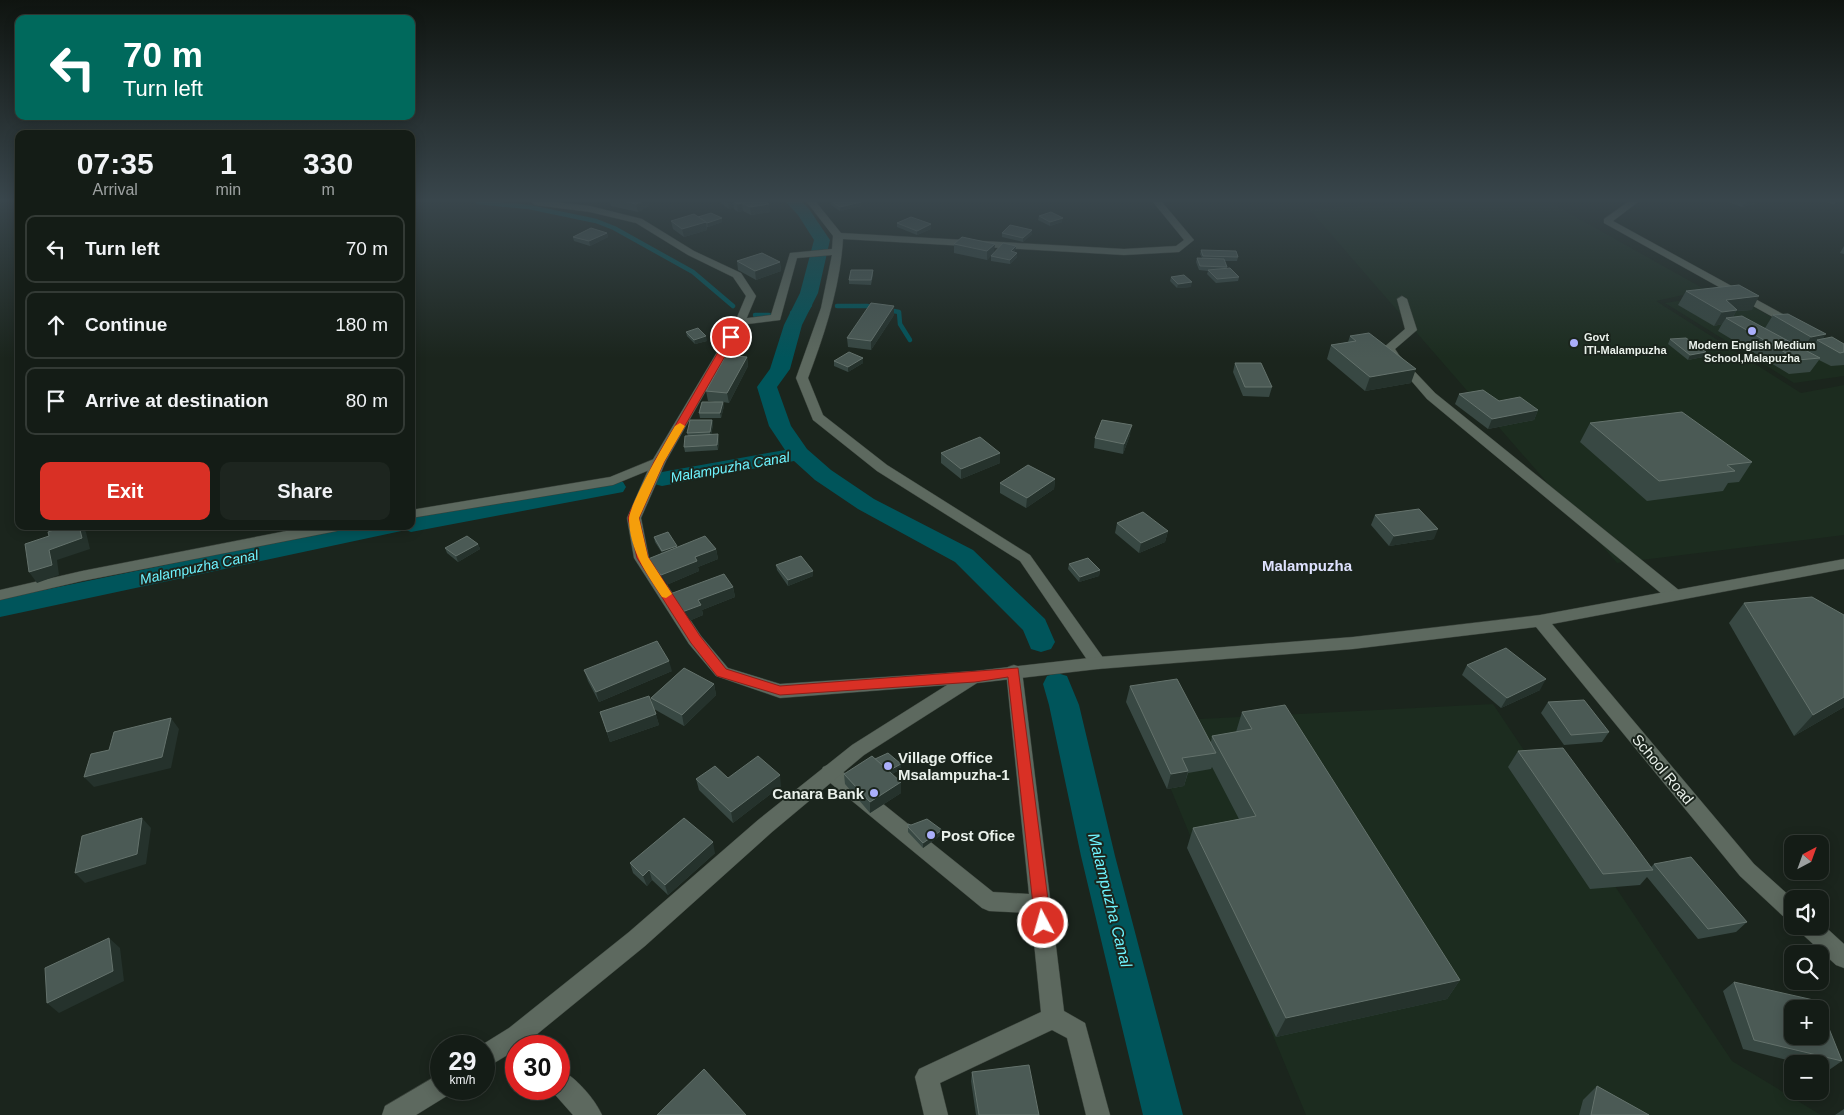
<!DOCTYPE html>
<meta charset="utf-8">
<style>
:root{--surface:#141c16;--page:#1d251f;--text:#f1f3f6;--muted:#9da1a1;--line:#333a35;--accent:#d93025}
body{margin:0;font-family:Arial,sans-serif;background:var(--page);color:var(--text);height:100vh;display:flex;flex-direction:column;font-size:19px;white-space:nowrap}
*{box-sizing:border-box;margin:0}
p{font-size:16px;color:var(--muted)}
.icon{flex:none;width:28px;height:28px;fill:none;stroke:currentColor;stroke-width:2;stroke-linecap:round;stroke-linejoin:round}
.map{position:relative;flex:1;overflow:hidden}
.side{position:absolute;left:15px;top:130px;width:400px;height:400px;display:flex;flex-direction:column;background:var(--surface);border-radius:10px;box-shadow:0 2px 12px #0003,0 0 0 1px var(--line)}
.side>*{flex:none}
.banner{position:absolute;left:15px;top:15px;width:400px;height:105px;border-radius:10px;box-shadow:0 2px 12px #0003,0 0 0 1px var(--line);background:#00695c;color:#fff;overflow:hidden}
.needle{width:32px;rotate:41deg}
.buttons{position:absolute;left:1784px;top:835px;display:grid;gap:10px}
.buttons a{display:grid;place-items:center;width:45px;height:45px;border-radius:10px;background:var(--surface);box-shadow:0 2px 12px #0003,0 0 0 1px var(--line);font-size:25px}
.speed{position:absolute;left:430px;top:1035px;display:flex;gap:10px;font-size:25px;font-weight:700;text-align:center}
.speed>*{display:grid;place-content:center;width:65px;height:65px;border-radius:50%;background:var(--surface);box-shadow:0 2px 12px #0003,0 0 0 1px var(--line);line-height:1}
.speed small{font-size:12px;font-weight:400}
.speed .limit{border:8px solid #d22;background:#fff;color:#111}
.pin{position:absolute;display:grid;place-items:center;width:42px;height:42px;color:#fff;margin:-21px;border:2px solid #fff;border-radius:50%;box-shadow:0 1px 5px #0007}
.me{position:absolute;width:55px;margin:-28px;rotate:354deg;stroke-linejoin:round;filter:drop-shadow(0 0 4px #0008)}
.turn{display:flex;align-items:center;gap:18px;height:105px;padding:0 25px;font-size:22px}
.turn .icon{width:65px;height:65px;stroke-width:2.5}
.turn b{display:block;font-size:35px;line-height:42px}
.eta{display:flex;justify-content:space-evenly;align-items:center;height:85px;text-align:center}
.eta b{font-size:30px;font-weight:800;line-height:35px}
.button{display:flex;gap:10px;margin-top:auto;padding:10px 25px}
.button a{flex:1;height:58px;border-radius:10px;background:var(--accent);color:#fff;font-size:20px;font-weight:800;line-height:58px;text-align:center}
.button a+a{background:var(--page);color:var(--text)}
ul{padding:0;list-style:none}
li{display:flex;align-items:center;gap:15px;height:68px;margin:0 10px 8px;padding:0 15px;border:2px solid var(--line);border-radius:10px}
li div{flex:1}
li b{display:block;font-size:19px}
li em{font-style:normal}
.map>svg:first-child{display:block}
.built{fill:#1c2c1f}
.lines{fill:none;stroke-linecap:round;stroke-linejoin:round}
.stream{stroke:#00555b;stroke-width:4.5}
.canal{fill:#00555b;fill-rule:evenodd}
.street-casing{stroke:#384039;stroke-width:1}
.secondary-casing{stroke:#384039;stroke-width:1}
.street{fill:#5d695f;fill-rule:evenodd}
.secondary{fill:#5d695f;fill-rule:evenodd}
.wall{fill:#384843;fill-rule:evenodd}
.shaded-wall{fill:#25322c}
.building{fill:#4b5a55;stroke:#64726c;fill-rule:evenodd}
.route{fill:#d93025;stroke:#8d1f18}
.slow{fill:#f59e0b}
.poi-dot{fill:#abaffb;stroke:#1b251d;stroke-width:2}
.labels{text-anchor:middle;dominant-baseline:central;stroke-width:4;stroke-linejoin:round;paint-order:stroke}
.far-poi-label{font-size:11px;font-weight:bold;fill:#eaf1eb;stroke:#1b251d;text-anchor:start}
.water-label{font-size:14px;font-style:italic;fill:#6ef4ff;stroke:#1b251d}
.quarter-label{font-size:15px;font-weight:bold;fill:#dee1fe;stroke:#1b251d}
.near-poi-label{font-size:15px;font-weight:bold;fill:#eaf1eb;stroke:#1b251d;text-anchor:start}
.near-street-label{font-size:15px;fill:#eaf1eb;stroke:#1b251d}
.near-water-label{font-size:16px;font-style:italic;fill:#6ef4ff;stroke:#1b251d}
</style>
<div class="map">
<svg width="1844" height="1115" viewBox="0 0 1844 1115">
<rect width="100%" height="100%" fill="#1b251d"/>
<g class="built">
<path d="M1438 202H1549L1706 290 1656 301 1801 393 1844 385V535L1617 563 1309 209Z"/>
<path d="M1729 293 1844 358V376L1794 383 1665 303Z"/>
<path d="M1493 704 1732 1061 1821 1115H1306L1143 722Z"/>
</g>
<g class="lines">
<g class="stream">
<path d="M478 202 529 207 596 221 614 228 693 272 733 306"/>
<path d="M837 306H867L899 312 900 324 910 340"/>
<path d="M792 313 806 311 810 305"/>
<path d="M755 315H769"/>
</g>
<g class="canal">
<path d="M786 202H802L809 209 830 240 818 293 802 325 790 369 777 387 791 426 807 449 831 470 874 499 973 550 1045 619 1055 642 1051 649 1041 652 1031 649 1023 630 955 562 858 509 815 480 794 461 662 486 654 484 651 479 654 474 662 472 785 450 769 426 757 387 770 369 784 325 800 293 814 240 798 215Z"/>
<path d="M615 480 623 482 626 487 623 492 411 532 406 530 0 617V599L355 526H411V516Z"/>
<path d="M1057 673 1067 676 1079 705 1115 856 1183 1115H1143L1081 856 1049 705 1043 684 1047 676Z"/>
</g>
<g class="street-casing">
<g id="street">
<path d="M807 202H816L841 233 1124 249 1176 246 1184 240 1153 202H1162L1194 240 1179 252 1124 255 843 239C840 287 825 333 808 378L823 415 887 465 1030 555 1104 659 1106 663 1104 667 1098 669 1092 667 1020 561 877 471 813 420 796 378 821 308 832 255 797 258 780 320 740 325 735 322 740 319 771 315 790 253 832 249 833 236Z"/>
<path d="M1402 296 1407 299 1417 330 1395 349 1399 355 1435 393 1680 591 1682 595 1680 599H1668L1427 399 1383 348 1405 329 1397 299Z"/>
<path d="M659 457 664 458 666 461 664 464 613 485 411 518V510L610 477Z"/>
<path d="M312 526H344L337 531 82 581 0 600V590L82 571Z"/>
<path d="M1014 665 1020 667 1022 671 1064 1011 1085 1023 1110 1115H1086L1067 1038 1052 1030 940 1083 948 1115H924L915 1077 919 1069 1041 1012 1031 913 989 911 982 908 823 777 821 772 823 767 830 764 837 767 993 892 1029 894 1006 671 1008 667Z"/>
<path d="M559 1069C575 1076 595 1099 602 1115H573L550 1089H559Z"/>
</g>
</g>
<g class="secondary-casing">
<g id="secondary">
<path d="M531 202H555L590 206 642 219 694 251 741 273 756 296 745 322 666 461 641 518 649 558 701 636 728 668 780 684 975 671 1098 657 1353 637 1540 615 1844 559V569L1552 624 1754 864 1793 899 1792 921 1785 918 1740 876 1536 627 1353 649 1098 669 977 683 864 755 772 832 645 946 525 1044 516 1046V1050L484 1069V1046H480L509 1028 629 932 758 820 852 745 947 685 780 698 716 676 689 644 634 558 627 518 652 461 735 322 746 296 733 277 688 255 636 223 590 212 535 205Z"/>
<path d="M1628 202H1638L1613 221 1799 323V327H1791L1604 223V219Z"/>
<path d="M1820 922 1844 944V968L1836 965 1801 933 1798 926H1820Z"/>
<path d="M441 1073V1089H451L450 1094 416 1115H382L385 1106Z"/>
</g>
</g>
<use href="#street" class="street"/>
<use href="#secondary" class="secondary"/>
</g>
<g class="wall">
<path d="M610 202H648L649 206 638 212 611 206Z"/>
<path d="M721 202H766L770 212 751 215 743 211 738 212 734 209V207L729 209 721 203Z"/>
<path d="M831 202H860L861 206 840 211 831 205Z"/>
<path d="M1728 202H1755L1754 204 1742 207Z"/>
<path d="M1824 202H1836L1834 204Z"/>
<path d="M1039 216 1062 222 1050 226 1038 220Z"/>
<path d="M698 217 722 222 708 227H707V230L684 237 673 229 671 221Z"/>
<path d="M897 223 931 229 917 235 897 227Z"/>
<path d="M1032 230V234L1023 242 1002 237V233Z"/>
<path d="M607 233 608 237 590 246 574 241 573 237Z"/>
<path d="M954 244 994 252 987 260 954 253Z"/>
<path d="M1016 246 1015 250 1014 252 1017 257 1010 264 991 261V256Z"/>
<path d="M1844 246V254L1840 253Z"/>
<path d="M1201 250 1238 257 1237 261H1224L1227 268 1239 277 1238 281 1216 283 1207 274 1208 271 1199 270 1196 262 1197 258H1202L1200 254Z"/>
<path d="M737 261 780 262 781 271 756 280 738 270Z"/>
<path d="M873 270V275L871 285 849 284V280Z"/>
<path d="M1171 277 1191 287 1177 288 1170 281Z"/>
<path d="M1686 291 1752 310 1736 311 1733 317 1765 328 1773 315 1823 339 1844 344V365L1831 366 1819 360 1810 372 1789 374 1718 331 1722 324 1714 326 1678 305ZM1811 349 1809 352 1805 350Z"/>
<path d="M894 315 871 350 848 347 847 338Z"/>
<path d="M686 332 707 341 695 344 687 336Z"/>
<path d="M1350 336 1411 383 1365 391 1327 359 1331 345 1348 342Z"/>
<path d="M1670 339 1706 352 1703 357 1688 360 1668 344Z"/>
<path d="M747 357 748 366 729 403 723 402 724 406 721 418H700L699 413 715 402 708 401 706 391Z"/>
<path d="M863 358V363L848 372 834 366V361Z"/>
<path d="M1235 363 1272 387 1269 397 1243 396 1233 372Z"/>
<path d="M1459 394 1499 401 1538 410 1534 420 1488 429 1455 404Z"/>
<path d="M712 420 713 425 711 435 719 439 718 450 685 452 684 447 688 436 687 433Z"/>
<path d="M1590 423 1752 462 1739 482 1728 483 1723 491 1647 501 1580 442Z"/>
<path d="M1130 435 1123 454 1094 448 1095 438Z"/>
<path d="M941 453 1000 463 961 479 941 463Z"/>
<path d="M1055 479 1054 489 1026 508 1000 493V483Z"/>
<path d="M1375 515 1434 539 1389 546 1371 525Z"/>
<path d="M1117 523 1168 531 1165 542 1139 553 1115 533Z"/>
<path d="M654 537 677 546V547L716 549 718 559 698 567 699 571 664 586 651 569 648 559 662 553 655 542Z"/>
<path d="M478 544 480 549 458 562 447 553 445 548Z"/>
<path d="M1069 564 1100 570 1099 576 1079 582 1068 569Z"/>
<path d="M776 565 813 576 788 586 777 570Z"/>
<path d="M733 587 735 597 702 610 703 615 684 623 673 605 670 594Z"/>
<path d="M1744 603 1844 615V707L1794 736 1729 623Z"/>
<path d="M1467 665 1540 690 1501 708 1462 675Z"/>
<path d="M584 670 672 671 599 702 588 681Z"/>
<path d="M714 684 716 695 684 726 654 709 659 725 610 742 600 712 652 704 651 698Z"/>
<path d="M1130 686 1211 742 1212 736 1236 732 1242 712 1460 980 1447 999 1276 1037 1187 848 1193 828 1239 819 1212 767 1211 769 1188 773 1184 786 1167 789 1126 702Z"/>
<path d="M1548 702 1609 732 1602 742 1564 745 1541 713Z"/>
<path d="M1518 751 1651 867 1654 864 1747 922 1736 932 1698 939 1647 877 1640 885 1590 889 1508 767Z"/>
<path d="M875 759 901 769 892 774 901 793 870 813 845 784 844 774Z"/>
<path d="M728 778 781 786 733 823 699 790 696 779Z"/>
<path d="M908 827 942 830 941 835 923 848 908 832Z"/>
<path d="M715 853 668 895 652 880 647 886 633 873 630 863Z"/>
<path d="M1734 982 1842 1061 1829 1070 1820 1068V1064H1803L1743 1049 1723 991Z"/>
<path d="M972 1072 1039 1115H976L971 1081Z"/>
<path d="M1597 1086 1649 1115H1579L1583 1100Z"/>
<path d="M1844 1109V1115H1835Z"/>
</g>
<g class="shaded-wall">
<path d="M641 202H648L649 206 638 212 636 204Z"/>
<path d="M728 202H733L734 207 729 209Z"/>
<path d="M861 202V206L840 211V207Z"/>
<path d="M1748 202H1755L1754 204 1742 207 1745 203Z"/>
<path d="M742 203 743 211 738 212 737 204Z"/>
<path d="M769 204 770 212 751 215 750 207Z"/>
<path d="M722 218V222L708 227 707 223Z"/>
<path d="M1063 218 1062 222 1050 226V222Z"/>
<path d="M706 222 707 230 684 237 682 229Z"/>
<path d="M931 224V229L917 235V231Z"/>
<path d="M1032 230V234L1023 242V238Z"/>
<path d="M607 233 608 237 590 246 589 241Z"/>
<path d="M995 244 994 252 987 260V251Z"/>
<path d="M1016 246 1015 250 1010 256 1011 251Z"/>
<path d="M1017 253V257L1010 264V260Z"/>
<path d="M780 262 781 271 756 280 755 271Z"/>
<path d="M1192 282 1191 287 1177 288 1178 284Z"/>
<path d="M1759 296 1752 310 1736 311 1731 321 1726 318 1722 324 1714 326 1722 312 1726 300Z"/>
<path d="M894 306V315L871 350V341Z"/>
<path d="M1826 334 1821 342 1817 340 1811 349 1802 350 1811 337Z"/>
<path d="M706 336 707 341 695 344 694 340Z"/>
<path d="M1706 352 1703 357 1688 360 1690 355Z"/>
<path d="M747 357 748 366 729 403 727 393Z"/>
<path d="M863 358V363L848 372V367Z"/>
<path d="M1416 369 1411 383 1365 391 1370 377Z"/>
<path d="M723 402 724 406 721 418 720 413Z"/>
<path d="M1538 410 1534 420 1488 429 1492 419Z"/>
<path d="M712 420 713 425 710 437V432Z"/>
<path d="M1132 425 1130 435 1123 454 1124 444Z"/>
<path d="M718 434 719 439 718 450 717 445Z"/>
<path d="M1000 453V463L961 479V469Z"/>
<path d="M1055 479 1054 489 1026 508 1027 498Z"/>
<path d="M79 526H81L86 532 90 549 57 560 59 575 37 583 29 572 49 550Z"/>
<path d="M196 526H208L198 529Z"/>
<path d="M1438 529 1434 539 1389 546 1394 536Z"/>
<path d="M1168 531 1165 542 1139 553 1141 543Z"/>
<path d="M478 544 480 549 458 562 456 556Z"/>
<path d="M677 546 678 551 663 556 662 551Z"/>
<path d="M716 549 718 559 698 567 699 571 664 586 661 575 695 557Z"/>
<path d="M1100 570 1099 576 1079 582 1080 577Z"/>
<path d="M813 571V576L788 586V580Z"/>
<path d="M733 587 735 597 702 610 703 615 684 623 682 612 698 600Z"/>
<path d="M669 661 672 671 599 702 596 692Z"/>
<path d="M1546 679 1540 690 1501 708 1507 698Z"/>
<path d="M714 684 716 695 684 726 682 715Z"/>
<path d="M1844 697V707L1794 736 1813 715Z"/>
<path d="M656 714 659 725 610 742 607 732Z"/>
<path d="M171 718 179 729 171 768 94 787 84 777Z"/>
<path d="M901 764V769L889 776 888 771Z"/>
<path d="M1188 771 1184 786 1167 789 1171 774Z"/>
<path d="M780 775 781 786 733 823 731 812Z"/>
<path d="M901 782V793L870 813V802Z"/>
<path d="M142 818 151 828 146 864 85 883 75 873Z"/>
<path d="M942 830 941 835 923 848V843Z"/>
<path d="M713 842 715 853 668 895 665 885Z"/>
<path d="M649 870 652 880 647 886 643 876Z"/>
<path d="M109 938 120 948 124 981 59 1013 47 1003Z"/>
<path d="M1460 980 1447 999 1276 1037 1286 1018Z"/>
</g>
<g class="building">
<path d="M626 202H641L636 204Z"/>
<path d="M734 202H766L769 204 750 207 742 203 737 204Z"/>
<path d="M832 202H861L840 207Z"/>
<path d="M1051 212 1063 218 1050 222 1039 216Z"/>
<path d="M711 213 722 218 707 223 698 217Z"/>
<path d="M694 214 706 222 682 229 671 221Z"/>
<path d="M911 217 931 224 917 231 897 223Z"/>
<path d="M1010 225 1032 230 1023 238 1002 233Z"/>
<path d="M591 228 607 233 589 241 573 237Z"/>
<path d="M962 237 995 244 987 251 954 244Z"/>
<path d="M1003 243 1016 246 1011 251 1017 253 1010 260 991 256Z"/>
<path d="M1201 250 1236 251 1238 257 1203 256Z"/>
<path d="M762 253 780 262 755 271 737 261Z"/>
<path d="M1197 258 1224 259 1227 267 1200 266Z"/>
<path d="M1230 268 1239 277 1217 279 1208 270Z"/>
<path d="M851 270H873L871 280H849Z"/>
<path d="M1184 275 1192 282 1178 284 1171 277Z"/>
<path d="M1739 285 1759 296 1726 300 1737 310 1722 312 1686 291Z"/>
<path d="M871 303 894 306 871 341 847 338Z"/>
<path d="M1788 314 1826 334 1811 337 1773 315Z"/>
<path d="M1742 316 1820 358 1798 360 1726 318Z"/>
<path d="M698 328 706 336 694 340 686 332Z"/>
<path d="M1369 333 1416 369 1370 377 1331 345 1356 341 1350 336Z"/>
<path d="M1832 337 1844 344V352L1840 353 1817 340Z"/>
<path d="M1686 338 1706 352 1690 355 1670 339Z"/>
<path d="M849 352 863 358 848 367 834 361Z"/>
<path d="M726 355 747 357 727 393 706 391Z"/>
<path d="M1235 363H1261L1272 387H1245Z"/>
<path d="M1483 390 1499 401 1520 397 1538 410 1492 419 1459 394Z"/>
<path d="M702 402H723L720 413H699Z"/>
<path d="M1682 412 1752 462 1727 465 1735 471 1659 481 1590 423Z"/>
<path d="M690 420H712L710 432 687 433Z"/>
<path d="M1102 420 1132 425 1124 444 1095 438Z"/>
<path d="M718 434 717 445 684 447 685 436Z"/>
<path d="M980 437 1000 453 961 469 941 453Z"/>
<path d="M1028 465 1055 479 1027 498 1000 483Z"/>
<path d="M1419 509 1438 529 1394 536 1375 515Z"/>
<path d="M1143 512 1168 531 1141 543 1117 523Z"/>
<path d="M65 526H79L82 538 49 550 52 565 29 572 25 544 49 536 48 532Z"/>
<path d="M668 532 677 546 662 551 654 537Z"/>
<path d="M467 536 478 544 456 556 445 548Z"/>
<path d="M705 536 716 549 695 557 697 561 661 575 648 559Z"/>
<path d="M801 556 813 571 788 580 776 565Z"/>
<path d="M1088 558 1100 570 1080 577 1069 564Z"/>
<path d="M724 574 733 587 698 600 701 605 682 612 670 594Z"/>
<path d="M1812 597 1844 615V697L1813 715 1744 603Z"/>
<path d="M657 641 669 661 596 692 584 670Z"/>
<path d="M1506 648 1546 679 1507 698 1467 665Z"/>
<path d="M684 668 714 684 682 715 651 698Z"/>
<path d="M1177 679 1216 753 1182 758 1188 771 1171 774 1130 686Z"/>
<path d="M649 696 656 714 607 732 600 712Z"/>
<path d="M1584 700 1609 732 1571 735 1548 702Z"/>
<path d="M1285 705 1460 980 1286 1018 1193 828 1256 816 1212 736 1252 729 1242 712Z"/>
<path d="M171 718 162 757 84 777 91 754 109 750 114 732Z"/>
<path d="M1563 748 1653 870 1603 874 1518 751Z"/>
<path d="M888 753 901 764 888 771 875 759Z"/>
<path d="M758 756 780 775 731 812 696 779 715 766 728 778Z"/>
<path d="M872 756 901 782 870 802 844 774Z"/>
<path d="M142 818 137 854 75 873 82 836Z"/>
<path d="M684 818 713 842 665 885 649 870 643 876 630 863Z"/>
<path d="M927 819 942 830 923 843 908 827V824L911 825Z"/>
<path d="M1691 857 1747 922 1708 929 1654 864Z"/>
<path d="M109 938 113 971 47 1003 45 968Z"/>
<path d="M1734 982 1818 1001 1842 1061 1754 1040ZM1792 1009H1820V1036H1792Z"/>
<path d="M1029 1065 1039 1115H979L972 1072Z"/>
<path d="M704 1069 746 1115H657Z"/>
<path d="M1597 1086 1649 1115H1591Z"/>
</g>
<linearGradient id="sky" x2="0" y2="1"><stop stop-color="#0f1410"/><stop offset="0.56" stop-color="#39464c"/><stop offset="1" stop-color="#39464c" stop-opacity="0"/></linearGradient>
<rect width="1844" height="358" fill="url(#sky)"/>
<path class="route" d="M728 335 736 337 664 462 639 518 648 557 700 636 726 669 780 686 1018 668 1051 923 1048 928 1043 931 1037 928 1035 923 1008 677 975 682 780 695 717 676 691 643 637 558 628 518 630 512 654 462Z"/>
<path class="slow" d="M680 423 685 426 664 462 639 518 648 557 672 594 666 598 662 597C646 573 630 550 629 520 628 506 666 441 675 426Z"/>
<g class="poi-dot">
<circle cx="1752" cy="331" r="5"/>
<circle cx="1574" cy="343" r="5"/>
<circle cx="888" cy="766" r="5"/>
<circle cx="874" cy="793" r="5"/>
<circle cx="931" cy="835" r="5"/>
</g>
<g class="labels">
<g class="far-poi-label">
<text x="1584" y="337">Govt<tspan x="1584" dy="13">ITI-Malampuzha</tspan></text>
<text x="1752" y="345" text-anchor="middle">Modern English Medium<tspan x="1752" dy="13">School,Malapuzha</tspan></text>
</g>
<g class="water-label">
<text transform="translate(730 467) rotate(-10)">Malampuzha Canal</text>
<text transform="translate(199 567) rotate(-12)">Malampuzha Canal</text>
</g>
<g class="quarter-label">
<text x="1307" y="565">Malampuzha</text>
</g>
<g class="near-poi-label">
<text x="898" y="757">Village Office<tspan x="898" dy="17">Msalampuzha-1</tspan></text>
<text x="864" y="793" text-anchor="end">Canara Bank</text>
<text x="941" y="835">Post Ofice</text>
</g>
<g class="near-street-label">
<text transform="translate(1663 769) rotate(50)">School Road</text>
</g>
<g class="near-water-label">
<text transform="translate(1110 900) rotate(76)">Malampuzha Canal</text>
</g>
</g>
</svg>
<div class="buttons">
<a><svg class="needle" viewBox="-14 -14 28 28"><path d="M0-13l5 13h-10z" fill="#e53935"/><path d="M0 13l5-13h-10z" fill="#9da1a1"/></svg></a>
<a><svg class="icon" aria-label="sound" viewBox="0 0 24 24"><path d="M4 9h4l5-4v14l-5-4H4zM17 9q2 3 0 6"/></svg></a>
<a><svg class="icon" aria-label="search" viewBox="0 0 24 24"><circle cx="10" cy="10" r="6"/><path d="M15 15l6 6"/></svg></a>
<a>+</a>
<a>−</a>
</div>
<div class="speed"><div>29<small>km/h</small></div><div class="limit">30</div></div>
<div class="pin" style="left:731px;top:337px;background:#d93025"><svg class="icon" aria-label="arrive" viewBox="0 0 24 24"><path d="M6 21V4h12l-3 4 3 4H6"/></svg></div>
<svg class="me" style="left:1043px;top:923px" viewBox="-20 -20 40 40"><circle r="17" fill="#d93025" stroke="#fff" stroke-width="3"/><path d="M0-11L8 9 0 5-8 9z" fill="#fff"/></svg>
<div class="banner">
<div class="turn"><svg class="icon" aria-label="left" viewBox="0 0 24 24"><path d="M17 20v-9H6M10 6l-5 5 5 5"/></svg><div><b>70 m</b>Turn left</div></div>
</div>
<section class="side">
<div class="eta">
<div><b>07:35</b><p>Arrival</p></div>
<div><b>1</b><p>min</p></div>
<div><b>330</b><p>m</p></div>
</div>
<ul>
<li><svg class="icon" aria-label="left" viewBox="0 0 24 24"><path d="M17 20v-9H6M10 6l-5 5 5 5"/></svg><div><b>Turn left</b></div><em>70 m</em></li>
<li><svg class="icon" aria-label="ahead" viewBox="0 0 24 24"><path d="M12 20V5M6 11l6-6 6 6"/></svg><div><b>Continue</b></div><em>180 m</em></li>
<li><svg class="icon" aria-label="arrive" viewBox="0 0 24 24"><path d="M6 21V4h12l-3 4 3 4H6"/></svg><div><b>Arrive at destination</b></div><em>80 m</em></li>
</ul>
<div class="button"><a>Exit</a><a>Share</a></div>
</section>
</div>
